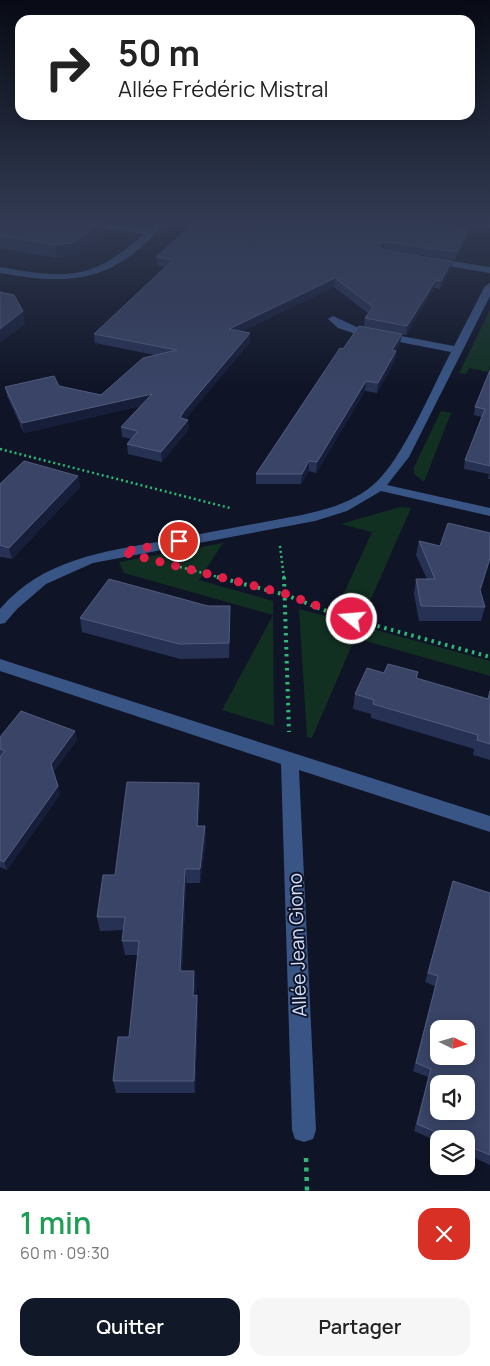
<!DOCTYPE html>
<html lang="fr">
<meta charset="utf-8">
<style>
:root{--surface:#fff;--page:#f6f6f6;--text:#222;--muted:#767676;--accent:#111827}
body{margin:0;font-family:Manrope,sans-serif;background:var(--page);color:var(--text);height:100vh;display:flex;flex-direction:column;font-size:19px;white-space:nowrap}
*{box-sizing:border-box;margin:0}
p{font-size:16px;color:var(--muted)}
.icon{flex:none;width:28px;height:28px;fill:none;stroke:currentColor;stroke-width:2;stroke-linecap:round;stroke-linejoin:round}
.map{position:relative;height:1191px;overflow:hidden}
.side{display:flex;flex-direction:column;background:var(--surface);flex:1}
.side>*{flex:none}
.hud{position:absolute;left:15px;top:15px;width:460px;height:105px;border-radius:15px;box-shadow:0 2px 12px #0003;background:#fff;color:var(--text);overflow:hidden}
.needle{width:32px;rotate:95deg}
.fabs{position:absolute;left:430px;top:1020px;display:grid;gap:10px}
.fabs a{display:grid;place-items:center;width:45px;height:45px;border-radius:10px;background:var(--surface);box-shadow:0 2px 12px #0003;font-size:25px}
.pin{position:absolute;display:grid;place-items:center;width:42px;height:42px;color:#fff;margin:-21px;border:2px solid #fff;border-radius:50%;box-shadow:0 1px 5px #0007}
.me{position:absolute;width:55px;margin:-28px;rotate:287deg;stroke-linejoin:round;filter:drop-shadow(0 0 4px #0008)}
.turn{display:flex;align-items:center;gap:18px;height:105px;padding:0 20px;font-size:22px}
.turn .icon{width:65px;height:65px;stroke-width:2.5}
.turn b{display:block;font-size:35px;line-height:42px}
.round{display:grid;place-items:center;flex:none;width:52px;height:52px;border-radius:15px;background:var(--page)}
.overview{display:flex;align-items:center;justify-content:space-between;height:85px;padding:0 20px}
h1{font-size:30px;font-weight:600;line-height:38px;color:#1e9e55}
.cta{display:flex;gap:10px;margin-top:auto;padding:10px 20px}
.cta a{flex:1;height:58px;border-radius:15px;background:var(--accent);color:#fff;font-size:20px;font-weight:600;line-height:58px;text-align:center}
.cta a+a{background:var(--page);color:var(--text)}
.map>svg:first-child{display:block}
.green{fill:#113022}
.lines{fill:none;stroke-linecap:round;stroke-linejoin:round}
.path-far2{stroke:#2db977;stroke-width:2.5;stroke-dasharray:2 3;stroke-linecap:butt}
.path-far1{stroke:#2db977;stroke-width:4;stroke-dasharray:2.5 4.5;stroke-linecap:butt}
.path{stroke:#2db977;stroke-width:4.5;stroke-dasharray:4 5.5;stroke-linecap:butt}
.minor{fill:#395585;fill-rule:evenodd}
.wall{fill:#273154}
.shaded-wall{fill:#161e3a}
.building{fill:#394466;stroke:#525c7e;fill-rule:evenodd}
.route{stroke:#e11d48;stroke-width:9;stroke-dasharray:0 16.2}
.labels{text-anchor:middle;dominant-baseline:central;stroke-width:4;stroke-linejoin:round;paint-order:stroke}
.near-street-label{font-size:19px;fill:#d3e0ff;stroke:#0f1426}
</style>
<div class="map">
<svg width="490" height="1191" viewBox="0 0 490 1191">
<rect width="100%" height="100%" fill="#0f1426"/>
<g class="green">
<path d="M490 310V366L488 372 469 368 466 374 459 373Z"/>
<path d="M441 411 451 413 424 482 414 474V467Z"/>
<path d="M400 507 411 508 363 617 336 610 372 532 341 524Z"/>
<path d="M223 543 199 580 273 601V615L274 726 222 710 273 615 124 573 119 562Z"/>
<path d="M299 609 490 661V676L355 638 312 738 307 737Z"/>
</g>
<g class="lines">
<g class="path-far2">
<path d="M0 449 230 508"/>
<path d="M280 546 284 578"/>
<path d="M180 567 222 578"/>
</g>
<g class="path-far1">
<path d="M217 577 286 595 334 614 490 657"/>
<path d="M284 577 289 732"/>
</g>
<path class="path" d="M306 1158 307 1191"/>
<g class="minor">
<path d="M80 223H101L149 229 156 223H165C114 282 73 286 0 273V267C67 279 92 281 144 234L84 226Z"/>
<path d="M467 223H490V228Z"/>
<path d="M432 258 490 267V273L429 263V259Z"/>
<path d="M490 283V296L409 457 387 485 490 508V516L381 491 347 511 315 521 93 563 46 584 17 609 5 623 0 624V609C43 559 102 552 163 541 200 534 237 527 275 520 308 514 346 508 373 485 402 461 432 388 451 352L353 333 338 328 328 319 333 316 359 328 454 346 485 286Z"/>
<path d="M0 659 490 816V832L299 770 316 1130 313 1139 304 1142 295 1139 292 1130 281 764 0 671Z"/>
</g>
</g>
<g class="wall">
<path d="M0 223H105L106 231 75 255 57 258 0 248Z"/>
<path d="M195 223 468 237 455 260 384 250 383 251 452 261 451 269 440 289 434 288 406 335 364 327 365 318 369 314 334 287 242 331 250 333V342L185 419 189 429 162 462 128 454 127 444 131 439 122 437 121 427 140 406 24 433 7 396 5 387 59 386 101 395 155 355 95 343 94 334 165 267 157 266 156 257Z"/>
<path d="M400 344 396 351 395 360 377 393 365 391 316 473 309 471 301 484H256V474L343 349Z"/>
<path d="M490 370V479H488L489 474 464 469 465 460 482 417 474 415 475 407Z"/>
<path d="M78 476 80 487 12 559 1 557 0 558V484Z"/>
<path d="M419 541 480 591 485 607 481 621H419L414 594 416 579H427L416 555Z"/>
<path d="M80 618 230 621 229 658 180 659 82 632Z"/>
<path d="M418 672 417 679 488 699 490 691V760L473 755 474 749 371 718V714L353 709 355 694 384 673Z"/>
<path d="M75 731 77 740 53 772 60 794 7 870 0 867V737Z"/>
<path d="M199 783 200 797 198 826H205L206 841 200 883H186L182 971 196 984 195 995H197L198 1008 195 1093H116L113 1081 129 1037 138 955H125L122 941 123 930 100 931 97 917 115 875Z"/>
<path d="M453 881 490 893V1165L466 1154V1139H439V1142L414 1131 428 1077 413 1071 435 986 425 982Z"/>
</g>
<g class="shaded-wall">
<path d="M99 223H105L106 231 75 255 57 258 55 245Z"/>
<path d="M469 229 468 237 455 260 457 252Z"/>
<path d="M385 242 384 250 379 252 380 244Z"/>
<path d="M452 261 451 269 440 289 441 281Z"/>
<path d="M335 278 334 287 229 338V329Z"/>
<path d="M436 280 434 288 406 335 407 326Z"/>
<path d="M23 311 25 324 0 343V329Z"/>
<path d="M250 333V342L185 420 180 418 184 411Z"/>
<path d="M402 334 400 344 396 351 395 360 377 393 378 383 392 350Z"/>
<path d="M366 381 365 391 316 473 317 462Z"/>
<path d="M152 394V403L24 433 22 423Z"/>
<path d="M188 420 189 429 162 462 161 452Z"/>
<path d="M309 461V471L301 484 302 474Z"/>
<path d="M78 476 80 487 12 559 9 548Z"/>
<path d="M490 558V561L477 604 480 590Z"/>
<path d="M230 606V621L229 658V643Z"/>
<path d="M75 731 77 740 53 773 51 764Z"/>
<path d="M199 783 200 797 198 840 197 826Z"/>
<path d="M58 786 60 794 7 870 4 862Z"/>
<path d="M205 826 206 841 200 883V869Z"/>
<path d="M185 869 186 883 181 984 180 971Z"/>
<path d="M194 971 196 984 194 1008 193 996Z"/>
<path d="M197 995 198 1008 195 1093 194 1081Z"/>
</g>
<g class="building">
<path d="M0 223H99L73 243 55 245 0 236Z"/>
<path d="M195 223H430L469 229 457 252 385 242 380 244 382 250 452 261 441 281 436 280 407 326 365 318 373 307 335 278 229 329 250 333 184 411 180 418 188 420 161 452 127 444 138 431 121 427 152 394 22 423 5 387 54 376 59 386 101 395 143 358 177 350 94 334 173 260 156 257Z"/>
<path d="M0 292 14 295 23 311 0 329Z"/>
<path d="M359 326 402 334 392 350 396 351 378 383 366 381 317 462 309 461 302 474H256L340 348 343 349Z"/>
<path d="M490 370V466L465 460 485 409 475 407Z"/>
<path d="M24 461 78 476 9 548 0 545V484Z"/>
<path d="M448 523 490 533V558L480 590 485 607 421 606 416 579H435L419 541 440 546Z"/>
<path d="M109 579 208 606H230L229 643 179 644 80 618Z"/>
<path d="M388 664 418 672 416 678 488 699 490 691V744L477 740 478 735 373 704 374 700 355 694 367 668 384 673Z"/>
<path d="M21 711 75 731 51 764 58 786 4 862 0 860V757L5 751 0 749V737Z"/>
<path d="M127 782 199 783 197 826H205L200 869H185L180 971H194L193 996 197 995 194 1081H113L118 1037H129L139 941H122L125 917H97L103 875H115Z"/>
<path d="M453 881 490 893V1155L466 1145V1139H452L417 1124 431 1069 416 1063 438 976 428 973ZM439 1029H466V1056H439ZM439 1084H466V1111H439Z"/>
</g>
<linearGradient id="sky" x2="0" y2="1"><stop stop-color="#080b15"/><stop offset="0.57" stop-color="#313a52"/><stop offset="1" stop-color="#313a52" stop-opacity="0"/></linearGradient>
<rect width="490" height="389" fill="url(#sky)"/>
<g class="lines">
<path class="route" d="M179 541 122 552 286 594 352 619"/>
</g>
<g class="labels">
<g class="near-street-label">
<text transform="translate(297 945) rotate(-92)">Allée Jean Giono</text>
</g>
</g>
</svg>
<div class="fabs">
<a><svg class="needle" viewBox="-14 -14 28 28"><path d="M0-13l5 13h-10z" fill="#e53935"/><path d="M0 13l5-13h-10z" fill="#767676"/></svg></a>
<a><svg class="icon" aria-label="sound" viewBox="0 0 24 24"><path d="M4 9h4l5-4v14l-5-4H4zM17 9q2 3 0 6"/></svg></a>
<a><svg class="icon" aria-label="layers" viewBox="0 0 24 24"><path d="M12 4l9 5-9 5-9-5zM3 14l9 5 9-5"/></svg></a>
</div>
<div class="pin" style="left:179px;top:541px;background:#d93025"><svg class="icon" aria-label="arrive" viewBox="0 0 24 24"><path d="M6 21V4h12l-3 4 3 4H6"/></svg></div>
<svg class="me" style="left:352px;top:619px" viewBox="-20 -20 40 40"><circle r="17" fill="#e11d48" stroke="#fff" stroke-width="3"/><path d="M0-11L8 9 0 5-8 9z" fill="#fff"/></svg>
<div class="hud">
<div class="turn"><svg class="icon" aria-label="right" viewBox="0 0 24 24"><path d="M7 20v-9h11M14 6l5 5-5 5"/></svg><div><b>50 m</b>Allée Frédéric Mistral</div></div>
</div>
</div>
<section class="side">
<div class="overview"><div><h1>1 min</h1><p>60 m · 09:30</p></div><a class="round" style="background:#d93025;color:#fff"><svg class="icon" aria-label="close" viewBox="0 0 24 24"><path d="M6 6l12 12M18 6L6 18"/></svg></a></div>
<div class="cta"><a>Quitter</a><a>Partager</a></div>
</section>
